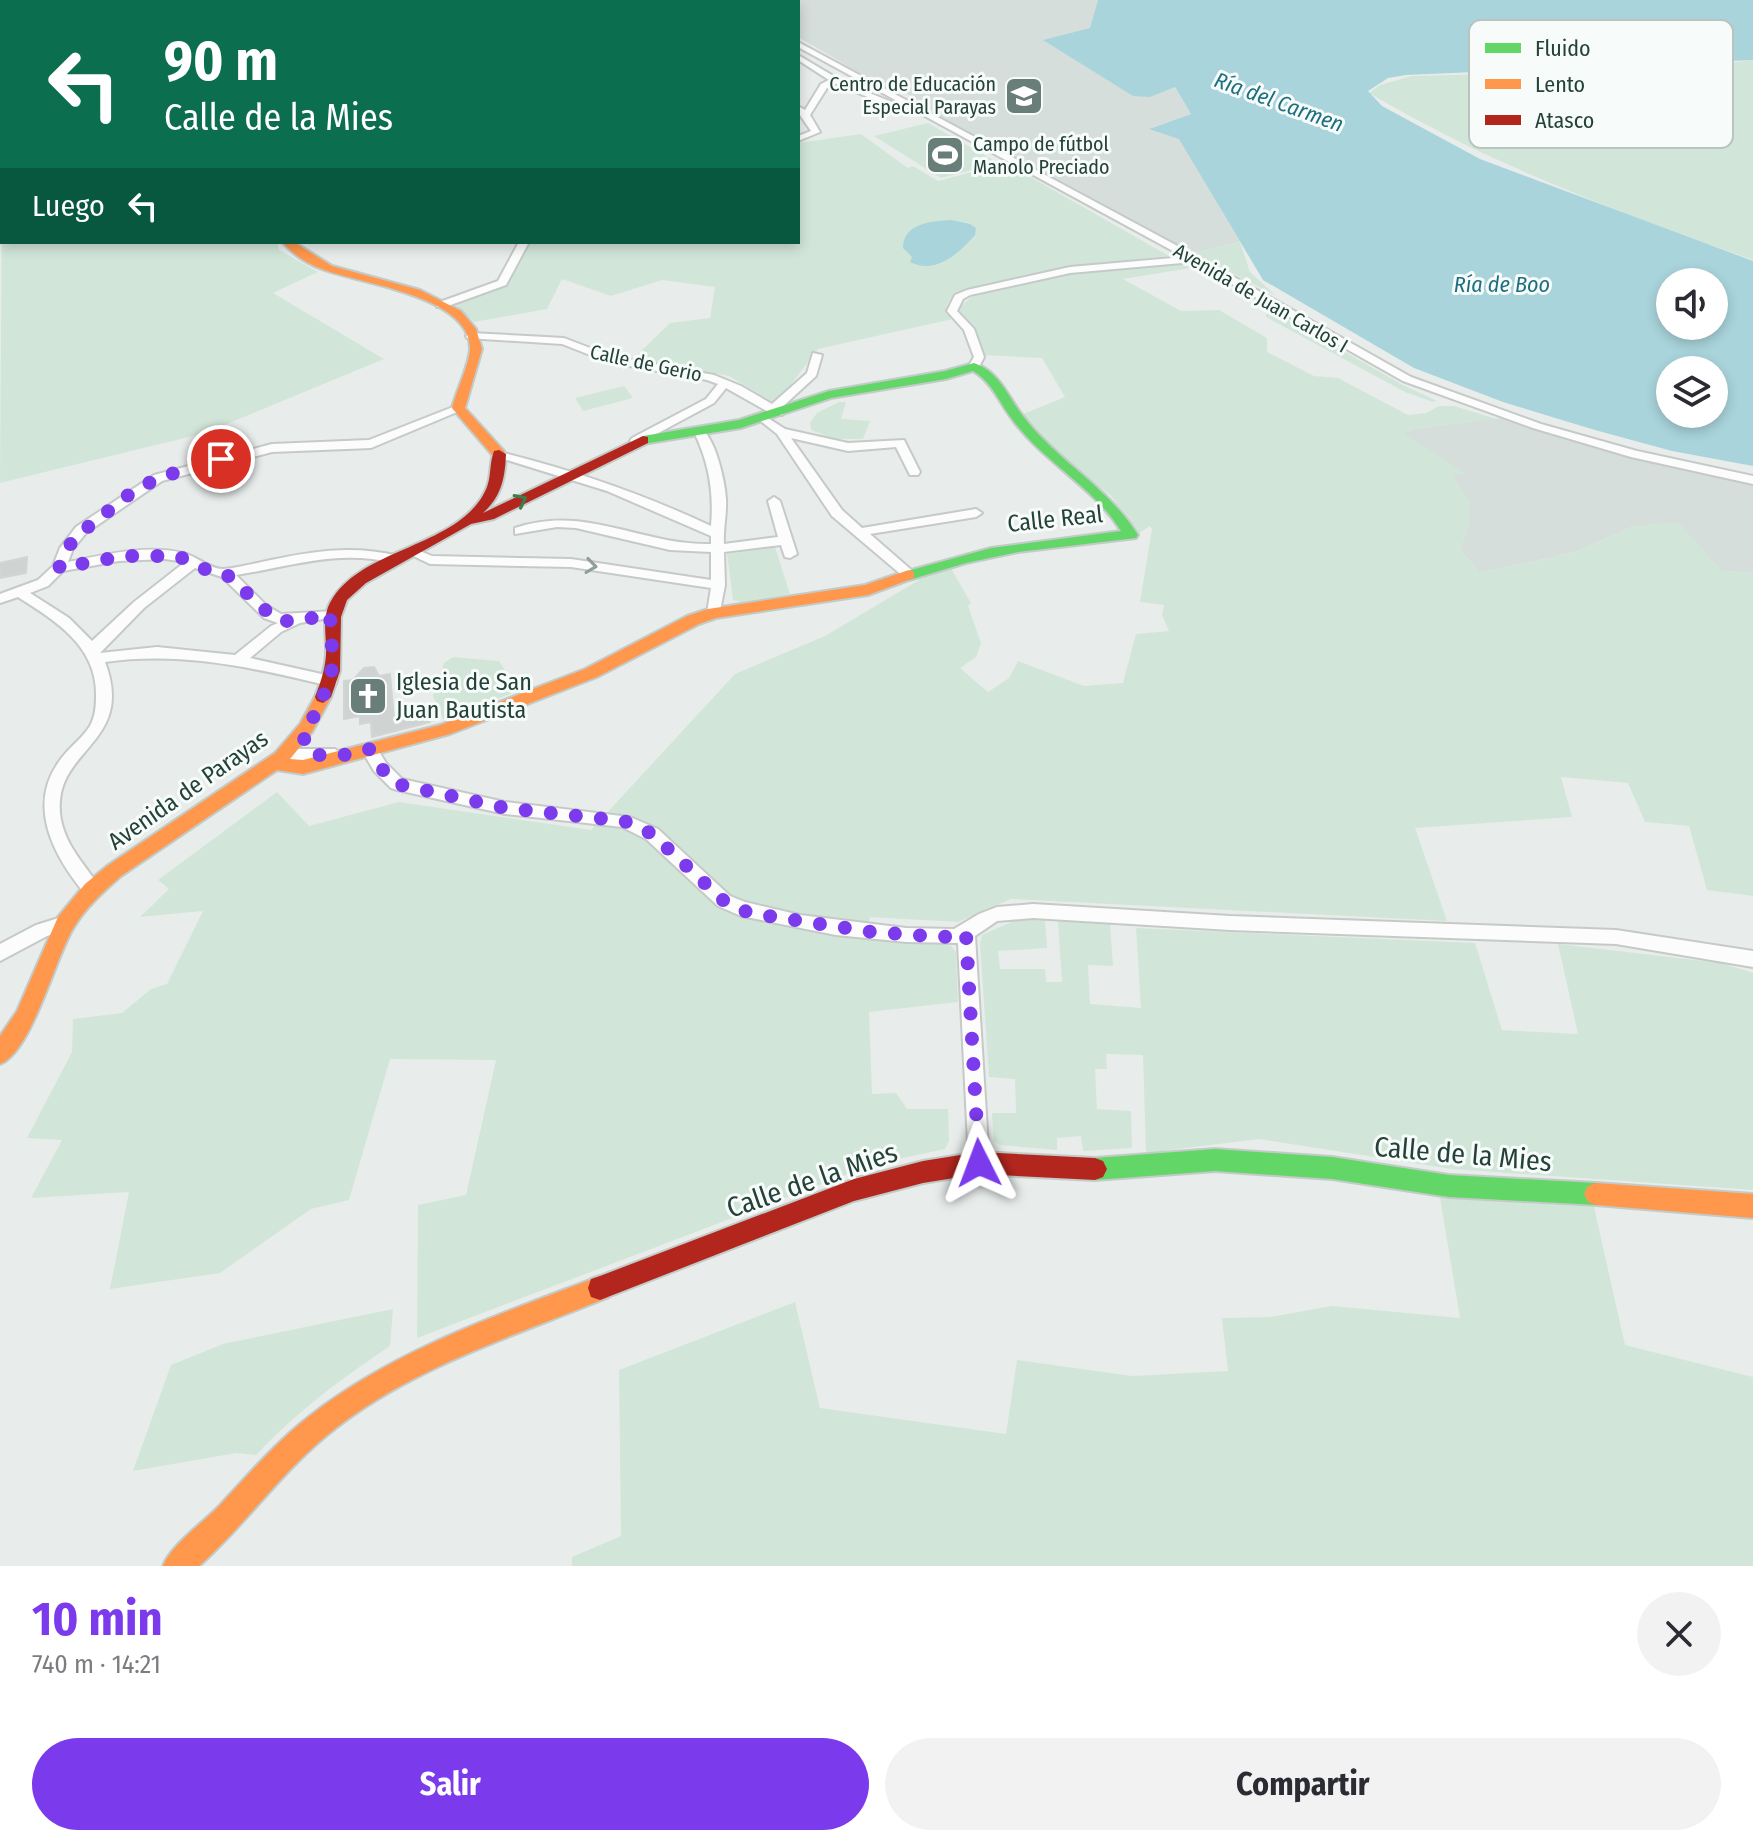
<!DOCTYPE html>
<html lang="es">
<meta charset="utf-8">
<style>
:root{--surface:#fff;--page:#f2f2f3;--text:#2b2b33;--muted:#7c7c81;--accent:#7c3aed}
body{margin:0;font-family:"Fira Sans Condensed",sans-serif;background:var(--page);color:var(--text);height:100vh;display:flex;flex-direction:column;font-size:30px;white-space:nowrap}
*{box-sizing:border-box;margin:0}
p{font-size:26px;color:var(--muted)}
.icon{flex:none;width:44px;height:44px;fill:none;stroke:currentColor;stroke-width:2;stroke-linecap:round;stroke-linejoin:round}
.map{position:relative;height:1566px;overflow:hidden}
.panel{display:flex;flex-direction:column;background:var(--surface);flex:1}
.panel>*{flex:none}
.top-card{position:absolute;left:0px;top:0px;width:800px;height:244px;box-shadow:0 4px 12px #0003;background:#0b6e4f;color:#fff;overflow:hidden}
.fabs{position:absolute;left:1656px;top:268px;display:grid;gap:16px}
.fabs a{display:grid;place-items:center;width:72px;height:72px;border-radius:50%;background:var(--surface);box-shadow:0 4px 12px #0003;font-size:40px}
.pin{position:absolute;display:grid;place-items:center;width:68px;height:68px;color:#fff;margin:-34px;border:4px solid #fff;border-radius:50%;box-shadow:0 2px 8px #0007}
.me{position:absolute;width:88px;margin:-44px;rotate:357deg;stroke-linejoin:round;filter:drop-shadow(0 0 6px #0008)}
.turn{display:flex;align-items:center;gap:28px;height:168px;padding:0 32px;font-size:36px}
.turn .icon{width:104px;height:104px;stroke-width:2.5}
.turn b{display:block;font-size:56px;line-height:68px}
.then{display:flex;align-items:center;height:76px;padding:0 32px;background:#0003;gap:16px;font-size:30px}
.round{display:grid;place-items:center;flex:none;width:84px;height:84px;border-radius:42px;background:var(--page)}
.overview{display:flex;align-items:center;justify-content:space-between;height:136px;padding:0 32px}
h1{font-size:48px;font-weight:700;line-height:60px;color:var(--accent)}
.button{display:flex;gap:16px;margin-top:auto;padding:16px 32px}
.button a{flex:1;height:92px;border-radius:48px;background:var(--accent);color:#fff;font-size:32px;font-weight:700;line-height:92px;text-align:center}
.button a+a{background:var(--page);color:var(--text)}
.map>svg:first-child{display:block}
.built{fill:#d6dedb}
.green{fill:#d1e6d8}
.water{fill:#a9d4db;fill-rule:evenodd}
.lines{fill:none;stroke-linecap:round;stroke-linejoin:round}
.stream{stroke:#a9d4db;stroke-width:2}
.building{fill:#cfd4d2;stroke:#d1d6d4;stroke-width:2}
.street-casing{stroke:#c5cac8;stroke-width:4}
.fast-casing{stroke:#c3cbc8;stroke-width:4}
.slow-casing{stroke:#c3cbc8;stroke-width:4}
.jam-casing{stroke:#c3cbc8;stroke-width:4}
.street{fill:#fcfcfc;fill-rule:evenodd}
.fast{fill:#63d668;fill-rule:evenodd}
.slow{fill:#ff974d;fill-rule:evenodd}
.jam{fill:#b3261e;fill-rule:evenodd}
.oneway{stroke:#3d7d4c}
.oneway2{stroke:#909f9b}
.route{stroke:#7c3aed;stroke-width:14;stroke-dasharray:0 25.2}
.labels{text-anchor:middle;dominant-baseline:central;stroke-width:6;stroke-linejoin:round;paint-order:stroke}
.far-poi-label{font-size:20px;fill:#24423a;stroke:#f7fbf9;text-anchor:end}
.far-street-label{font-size:20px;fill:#24423a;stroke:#f7fbf9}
.far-water-label{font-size:22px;font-style:italic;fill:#1c6f80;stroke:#f7fbf9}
.street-label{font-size:24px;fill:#24423a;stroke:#f7fbf9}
.poi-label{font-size:24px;fill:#24423a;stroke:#f7fbf9;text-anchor:start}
.near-street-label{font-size:28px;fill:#24423a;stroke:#f7fbf9}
.key{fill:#f7fbf9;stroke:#b8c4c0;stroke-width:2}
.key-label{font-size:22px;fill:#24423a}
</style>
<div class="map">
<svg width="1753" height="1566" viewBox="0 0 1753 1566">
<rect width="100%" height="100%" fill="#e8edeb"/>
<g class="built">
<path d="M749 0H1098L1091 28 1044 40 1150 97 1174 86 1191 114 1151 128 1179 138 1240 242 1194 253 910 102 912 97 899 89H887L798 37V2Z"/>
<path d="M1518 416 1662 457 1753 475V573L1722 571 1634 526 1575 552 1479 573 1460 549 1469 522V503L1452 475 1464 473 1402 434 1418 428Z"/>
</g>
<g class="green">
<path d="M1753 60V260C1622 214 1489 164 1369 93L1380 85 1412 76 1676 69Z"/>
<path d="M928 123 998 163 941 178 874 136Z"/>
<path d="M861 134 908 168 913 166 938 181 1006 163 1169 256 1075 266 961 291 950 299 946 307 953 319 818 349 776 404 729 376 633 359 670 323 710 318 715 287 662 280 611 296 562 279 547 309 474 322 455 304 502 287 530 242H798V143Z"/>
<path d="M2 191V242H277L279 250 318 272 273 293 384 359 205 433 0 483Z"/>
<path d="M1240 242 1250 272 1276 296 1194 253Z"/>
<path d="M1177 263 1184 266 1189 264 1204 272 1191 268 1123 279 1181 311 1219 310 1267 338V352L1314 376 1338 378 1408 415 1426 413 1439 406H1454L1497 419 1418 428 1403 434 1465 473 1452 475 1469 503V522L1460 549 1479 573 1575 552 1634 526 1678 522 1722 571 1753 573V896L1707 890 1689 826 1645 822 1628 783 1561 777 1572 817 1415 828 1447 921 1011 899 958 922 870 917 867 937 943 943 951 946 956 952 958 1002 869 1012 872 1094 896 1093 907 1109H948L949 1141 945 1149 874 1164 417 1338 418 1205 466 1195 496 1060 390 1059 349 1200 311 1209 220 1273 110 1289 129 1192 31 1198 62 1140 27 1138 72 1052 73 1019 122 1013 151 989 167 984 203 911 140 917 169 889 158 880 277 792 309 826 399 802 591 830 735 674 825 636 929 574 949 565 971 603 968 606 981 643 976 657 960 668 988 692 1009 678 1018 661 1084 686 1123 683 1136 634 1169 631 1162 615 1164 605 1140 602 1152 529 1150 526 1139 533 1111 496 1046 445 1023 414 1065 397 1042 358 983 355C979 328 967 329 958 308L977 293 1073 273Z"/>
<path d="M1276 313 1403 385 1437 401 1433 402 1405 392 1266 317V314Z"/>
<path d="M624 386 633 398 583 411 575 398Z"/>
<path d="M839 402H846L841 419 870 421 863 439H834L811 430 810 423 817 413Z"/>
<path d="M775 547 790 594 742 602 733 600 727 554Z"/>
<path d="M453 657 499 661 518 691 443 719 433 696 444 663Z"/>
<path d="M1016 920H1045L1047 948 998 951 1000 969H1045L1046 982H1062L1058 921 1110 924 1113 966 1088 965 1090 1004 1141 1008 1136 928 1475 943 1502 1030 1578 1034 1558 944 1721 963 1753 973V1190L1452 1169 1259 1139 1146 1153 1143 1055 1106 1054 1107 1069H1095L1097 1109 1131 1111 1132 1148 1083 1151 1081 1136 1057 1138V1150L1000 1145 994 1141 992 1113H1016L1015 1079 989 1077 980 943 982 935Z"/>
<path d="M1440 1198 1594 1207 1625 1345 1753 1377V1566H572V1557L621 1536 619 1370 795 1302 820 1408 1006 1434 1017 1360 1132 1376 1228 1371 1222 1318 1270 1317 1332 1306 1460 1318Z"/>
<path d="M393 1309 390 1346C338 1381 299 1410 256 1455L236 1453 133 1471 171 1365 223 1344Z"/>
</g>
<g class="water">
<path d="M1098 0H1753V60L1406 75 1388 78 1368 91 1382 106 1480 159 1753 261V466L1672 451 1595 430 1503 402 1414 368 1263 280 1179 139 1149 129 1191 114 1175 87 1150 97 1133 96 1043 40 1090 28ZM1670 282H1714V326H1670ZM1670 370H1714V414H1670Z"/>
<path d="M951 220 970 224 976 228 975 235C959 253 936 275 910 262L912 257 903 248C903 224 930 221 951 220Z"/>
</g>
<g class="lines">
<g class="stream">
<path d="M111 2 116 0"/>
<path d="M125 2 130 0"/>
</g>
</g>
<g class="building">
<path d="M27 557 26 573 0 578V563Z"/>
<path d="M374 667 379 676 390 674 394 720 428 712 430 722 372 737 371 722 360 724V716L344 719V681L353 680 364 668Z"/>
</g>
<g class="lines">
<g class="street-casing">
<g id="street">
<path d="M736 0H743L744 2H737Z"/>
<path d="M798 42 1211 264 1411 377 1541 424 1637 451 1753 476V484L1631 457 1533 428 1403 381 1193 262 1070 273 970 295 963 299 957 311 974 329 984 357 978 369H970L968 367 974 357 964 330 947 311 955 295 967 290 1070 267 1184 257 798 47Z"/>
<path d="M798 55 845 83 894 103 887 105 834 83 827 88 810 115 820 132 798 141V136L811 131 798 112V106L805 110 821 84 829 80 798 60Z"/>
<path d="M519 242H529L506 285 445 307H437V303L498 281Z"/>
<path d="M471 333 564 338 611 356 714 375 741 386 772 404 807 373 813 353 822 355 816 376 780 409 784 413 782 415H774L726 388 714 403 636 445 630 441 632 438 706 399 718 384 707 380 608 362 562 344 467 338 466 336Z"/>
<path d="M458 405 464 408 462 410 371 448 272 452 162 481 86 533 73 549 68 562C104 555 146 544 183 553 197 556 209 569 223 569 238 568 256 563 271 560 314 551 354 545 398 556L400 559 393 563C339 549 289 567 236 575L266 605 281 614 335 611 337 614 335 617 300 623 281 632 250 658 335 677 337 681 335 685 330 686C255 668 182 651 105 662 137 747 48 748 61 820 67 849 87 866 101 890L98 895 92 897 86 895C55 858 27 808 58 763 67 749 81 740 90 726 95 717 96 707 96 697 98 647 56 621 18 597L0 603V594L38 580 53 566 60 548 76 527 154 475 272 444 369 440ZM165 559 185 562 134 602 92 641 69 618 30 593 48 586 63 571 119 561ZM195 568 222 577 264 618 278 623 271 626 235 655 157 647 100 653 144 608Z"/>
<path d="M763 415 785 429 848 443 904 440 920 472 918 475H910L896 447 848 451 791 438 842 510 862 528 976 509 982 513 976 517 870 534 916 574 914 577H904L832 516 777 434 757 418Z"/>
<path d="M700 428C715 436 725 481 726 499 727 513 723 529 724 544L778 537 768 501 774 497 780 501 797 554 790 558 785 557 781 545 724 552 725 585 719 616 714 618 707 613 711 588 571 567 430 564 403 551 410 547 432 556 571 559 711 580V552L670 550 576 528 557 527 515 534V528C586 504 639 545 711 544V536L607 491 494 456 500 452C573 470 643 494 711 526 714 492 709 463 694 432Z"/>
<path d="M369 743 375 745 386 763 402 779 505 802 630 817 658 829 730 896 745 902 800 915 906 928 954 929 979 914 997 907 1033 904 1230 916 1616 930 1753 951V967L1616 944 1230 930 1033 918 997 921 975 936 989 1163 986 1170 979 1173 972 1170 969 1163 958 943 906 942 836 935 741 916 718 906 646 839 622 827 505 814 397 790 391 788 374 771 361 749Z"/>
<path d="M296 749H335L343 755C333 765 297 760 281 764L273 758 275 754Z"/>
<path d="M65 916 71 918 74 923 71 928 47 936 0 961V944L36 925Z"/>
</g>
</g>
<g class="fast-casing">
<g id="fast">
<path d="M974 363C1000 372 1008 397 1023 416 1057 461 1106 485 1138 535L1136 538 1018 552 966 563 909 580 904 578V572L991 548 1121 531C1093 486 1043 462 1012 419 999 402 992 382 973 371L946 379 831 398 741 428 643 444 636 440 643 436 739 420 829 391 945 371Z"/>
<path d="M1215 1149 1332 1157 1449 1175 1596 1183 1604 1186 1608 1194 1604 1202 1596 1205 1449 1197 1332 1179 1215 1171 1095 1180 1087 1177 1083 1169 1087 1161 1095 1158Z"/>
</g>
</g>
<g class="slow-casing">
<g id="slow">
<path d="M401 0H409L400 2Z"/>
<path d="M282 242H294L332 266 420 290 461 311 476 329 482 349 465 408 504 451V457H494L452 408C456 392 469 365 470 349 471 295 359 284 322 269 307 264 293 254 282 242Z"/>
<path d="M909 570 914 572V578L868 595 716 618 699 624 597 677 450 734 303 774 277 770 121 876C104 891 86 907 74 927 55 957 32 1052 0 1064V1036L17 1011 58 917 85 884 107 866 275 753 300 724 317 693 323 691 331 697 312 732 290 759 303 760 440 725 585 669 687 616 708 609 865 585Z"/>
<path d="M1596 1183 1753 1194V1218L1596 1205 1588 1202 1584 1194 1588 1186Z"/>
<path d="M600 1276 609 1279 612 1288 609 1297C512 1337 408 1368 326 1436 279 1475 244 1526 199 1566H163C171 1545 204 1522 220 1505 249 1474 277 1441 311 1415 396 1349 501 1314 600 1276Z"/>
</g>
</g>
<g class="jam-casing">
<g id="jam">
<path d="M643 436 648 437V443L494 519 471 524 366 583 347 600 341 617 340 671 331 697 323 703 317 701 315 697C320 684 325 670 326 655 327 637 321 618 331 601 361 549 450 548 482 497 493 480 488 468 494 451L499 450 506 454C505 477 502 496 483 513Z"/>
<path d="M979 1152 1095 1158 1103 1161 1107 1169 1103 1177 1095 1180 979 1174 923 1183 854 1201 600 1300 591 1297 588 1288 591 1279 600 1276 854 1179 923 1161Z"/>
</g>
</g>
<use href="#street" class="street"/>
<use href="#fast" class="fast"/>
<use href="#slow" class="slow"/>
<use href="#jam" class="jam"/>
</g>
<defs><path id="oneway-chevron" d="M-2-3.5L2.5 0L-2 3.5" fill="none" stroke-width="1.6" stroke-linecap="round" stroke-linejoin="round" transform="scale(2)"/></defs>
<use class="oneway" href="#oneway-chevron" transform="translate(521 500) rotate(-27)"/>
<use class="oneway2" href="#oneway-chevron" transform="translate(591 566) rotate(8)"/>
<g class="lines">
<path class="route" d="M221 459 158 478 131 493 73 539 59 568 124 556H178L209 571 225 573 275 619 294 622 330 614 333 666 319 709 303 732 306 749C323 762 350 754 369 749L380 767 397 784 505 808 624 821 638 827 652 834 724 901 749 913 872 932 943 937 966 934 979 1163"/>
</g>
<defs>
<g id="school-square" transform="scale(2)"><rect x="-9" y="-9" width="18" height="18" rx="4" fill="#697e78" stroke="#f7fbf9"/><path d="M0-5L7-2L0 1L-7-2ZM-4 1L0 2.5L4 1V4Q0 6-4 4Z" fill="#fff"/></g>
<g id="stadium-square" transform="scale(2)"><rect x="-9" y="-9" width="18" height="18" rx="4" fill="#697e78" stroke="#f7fbf9"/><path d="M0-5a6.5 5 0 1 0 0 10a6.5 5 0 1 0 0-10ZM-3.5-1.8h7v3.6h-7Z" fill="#fff"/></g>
<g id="church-square" transform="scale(2)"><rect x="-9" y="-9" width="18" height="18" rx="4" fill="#697e78" stroke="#f7fbf9"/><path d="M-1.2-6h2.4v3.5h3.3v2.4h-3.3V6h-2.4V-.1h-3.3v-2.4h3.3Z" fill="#fff"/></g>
</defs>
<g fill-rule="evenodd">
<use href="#school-square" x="1024" y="96"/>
<use href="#stadium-square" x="945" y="155"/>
<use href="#church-square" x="368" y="696"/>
</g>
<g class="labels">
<g class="far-poi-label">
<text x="996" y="84">Centro de Educación<tspan x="996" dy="23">Especial Parayas</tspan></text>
<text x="973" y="144" text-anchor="start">Campo de fútbol<tspan x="973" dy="23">Manolo Preciado</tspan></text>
</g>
<g class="far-street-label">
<text transform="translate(1261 298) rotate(30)">Avenida de Juan Carlos I</text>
<text transform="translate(646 363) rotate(12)">Calle de Gerio</text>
</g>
<g class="far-water-label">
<text transform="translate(1279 102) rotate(20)">Ría del Carmen</text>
<text x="1502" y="284">Ría de Boo</text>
</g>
<g class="street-label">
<text transform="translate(1055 519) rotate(-6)">Calle Real</text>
<text transform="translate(188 790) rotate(-35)">Avenida de Parayas</text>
</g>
<g class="poi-label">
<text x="396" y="682">Iglesia de San<tspan x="396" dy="28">Juan Bautista</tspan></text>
</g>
<g class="near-street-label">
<text transform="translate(1463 1154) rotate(5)">Calle de la Mies</text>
<text transform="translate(812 1180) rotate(-19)">Calle de la Mies</text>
</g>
</g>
<rect x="1469" y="20" width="264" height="128" rx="12" class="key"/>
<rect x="1485" y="43" width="36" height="10" fill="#63d668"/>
<rect x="1485" y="79" width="36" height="10" fill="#ff974d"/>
<rect x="1485" y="115" width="36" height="10" fill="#b3261e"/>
<g class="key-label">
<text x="1535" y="56">Fluido</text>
<text x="1535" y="92">Lento</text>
<text x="1535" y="128">Atasco</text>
</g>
</svg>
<div class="fabs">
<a><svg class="icon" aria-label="sound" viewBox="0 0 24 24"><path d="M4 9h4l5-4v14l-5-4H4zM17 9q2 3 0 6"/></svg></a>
<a><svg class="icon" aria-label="layers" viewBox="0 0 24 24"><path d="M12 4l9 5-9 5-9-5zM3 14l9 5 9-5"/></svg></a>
</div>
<div class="pin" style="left:221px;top:459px;background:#d93025"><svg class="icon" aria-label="arrive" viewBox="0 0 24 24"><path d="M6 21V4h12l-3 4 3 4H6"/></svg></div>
<svg class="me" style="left:979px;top:1163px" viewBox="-20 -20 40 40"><path d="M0-17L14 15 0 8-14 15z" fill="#7c3aed" stroke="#fff" stroke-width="4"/></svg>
<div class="top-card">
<div class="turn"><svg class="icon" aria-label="left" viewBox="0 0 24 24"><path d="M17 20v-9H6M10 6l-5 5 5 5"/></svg><div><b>90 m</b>Calle de la Mies</div></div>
<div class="then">Luego<svg class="icon" aria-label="left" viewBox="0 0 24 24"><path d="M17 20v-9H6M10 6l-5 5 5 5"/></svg></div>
</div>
</div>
<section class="panel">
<div class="overview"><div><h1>10 min</h1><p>740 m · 14:21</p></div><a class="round"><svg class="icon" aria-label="close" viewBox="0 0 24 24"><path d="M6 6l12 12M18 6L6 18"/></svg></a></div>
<div class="button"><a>Salir</a><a>Compartir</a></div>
</section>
